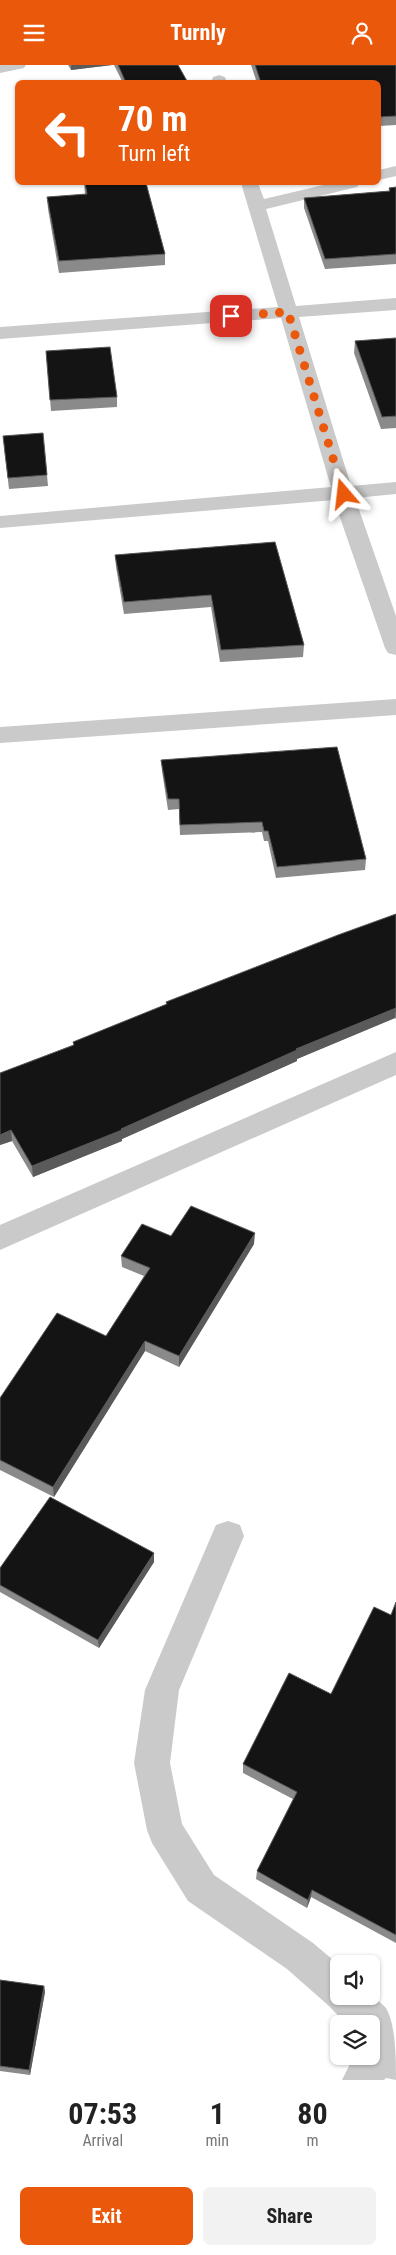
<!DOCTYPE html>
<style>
:root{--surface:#fff;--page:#f2f2f2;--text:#222;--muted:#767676;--accent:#ea580c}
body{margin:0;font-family:"Roboto Condensed",sans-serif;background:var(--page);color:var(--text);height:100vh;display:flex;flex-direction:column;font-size:19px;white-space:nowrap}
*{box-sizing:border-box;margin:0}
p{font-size:16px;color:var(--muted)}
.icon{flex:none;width:28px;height:28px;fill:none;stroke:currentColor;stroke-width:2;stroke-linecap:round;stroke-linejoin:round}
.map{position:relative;height:2015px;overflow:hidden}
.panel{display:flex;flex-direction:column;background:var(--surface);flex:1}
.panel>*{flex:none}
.guide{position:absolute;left:15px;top:15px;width:366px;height:105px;border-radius:8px;box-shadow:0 1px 4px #0004;background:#ea580c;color:#fff;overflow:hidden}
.fabs{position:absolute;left:330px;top:1890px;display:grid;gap:10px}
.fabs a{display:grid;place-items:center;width:50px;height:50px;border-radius:8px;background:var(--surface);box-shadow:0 1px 4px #0004;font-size:25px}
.pin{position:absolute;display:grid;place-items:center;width:42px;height:42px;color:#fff;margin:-21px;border-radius:10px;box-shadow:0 2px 8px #0006}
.me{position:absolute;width:55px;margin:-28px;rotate:343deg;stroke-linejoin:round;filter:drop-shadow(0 0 4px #0008)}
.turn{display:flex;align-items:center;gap:18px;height:105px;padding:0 20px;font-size:22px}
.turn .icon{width:65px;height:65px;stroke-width:2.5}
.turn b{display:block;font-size:35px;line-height:42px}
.eta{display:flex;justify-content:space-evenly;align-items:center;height:85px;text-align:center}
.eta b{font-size:30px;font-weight:700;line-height:35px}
.action{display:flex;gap:10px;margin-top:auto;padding:10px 20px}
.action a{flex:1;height:58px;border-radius:8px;background:var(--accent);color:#fff;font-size:20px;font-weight:700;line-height:58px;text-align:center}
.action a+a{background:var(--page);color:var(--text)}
header{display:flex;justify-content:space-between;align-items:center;height:65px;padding:0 20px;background:var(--accent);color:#fff;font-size:22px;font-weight:700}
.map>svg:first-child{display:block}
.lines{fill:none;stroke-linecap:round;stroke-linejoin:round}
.street{fill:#cacaca;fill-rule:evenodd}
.wall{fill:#8a8a8a}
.shaded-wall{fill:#5a5a5a}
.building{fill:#141414;stroke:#5a5a5a}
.route{stroke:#ea580c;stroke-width:9;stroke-dasharray:0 16.2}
</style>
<header><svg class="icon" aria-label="menu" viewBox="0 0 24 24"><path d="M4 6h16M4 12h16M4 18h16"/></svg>Turnly<svg class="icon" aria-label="person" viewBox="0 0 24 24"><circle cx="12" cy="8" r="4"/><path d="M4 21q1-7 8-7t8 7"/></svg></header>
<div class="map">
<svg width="396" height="2015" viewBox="0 0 396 2015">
<rect width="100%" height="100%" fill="#fff"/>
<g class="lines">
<g class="street">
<path d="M0 0H26L24 3 0 8Z"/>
<path d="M219 10 225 12 227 18H211L213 12Z"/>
<path d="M396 101V111L379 115V105Z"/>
<path d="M241 118H258L264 134 332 118H360L357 122 266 144 296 241 396 233V245L299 252 351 421 396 417V429L355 433 396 551V590L388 588 385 583 334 435 0 463V451L331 422 281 253 0 274V262L278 242Z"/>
<path d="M396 634V650L0 678V662Z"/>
<path d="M396 987V1010L0 1185V1160Z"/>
<path d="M228 1456 240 1460 244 1471 179 1625 170 1698 182 1759 214 1810 313 1878 339 1900V1931L371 1930C376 1934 382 1939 386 1943 396 1960 396 1995 396 2015L386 2013 384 2015H342L354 1991H371V1959H346L329 1941 287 1904 188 1836 152 1778 147 1765 134 1698 145 1625 216 1460Z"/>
</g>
</g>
<g class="wall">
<path d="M68 0H112L71 5Z"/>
<path d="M114 0H178L187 18H123Z"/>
<path d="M251 0H396V60L379 61V18H257Z"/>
<path d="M84 118H146L165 189V200L59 208 48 144 47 132 85 130Z"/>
<path d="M396 122V199L325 204 304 143V133L389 126V123Z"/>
<path d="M396 273V363L381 364 354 288 355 276Z"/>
<path d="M46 286 117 332V342L51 346Z"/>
<path d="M4 382 47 410 48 421 9 424Z"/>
<path d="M275 477 304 580 303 592 220 597 211 542 124 549 116 502 115 490Z"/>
<path d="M161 695 366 794 365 805 276 813 268 776H264L262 767 180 770 179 744 168 745 162 706Z"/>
<path d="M396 849V954L395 953 297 994V996L122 1074V1076L33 1112 12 1076 0 1080V1008L73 980V977L166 940V937Z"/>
<path d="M171 1171 254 1179 179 1302 145 1286 54 1432 0 1405V1333L106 1271 144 1211 122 1202 121 1191Z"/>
<path d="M154 1488V1497L99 1583 0 1527V1503Z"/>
<path d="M396 1537V1878L311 1832 307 1843 256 1814 257 1806 293 1734 243 1708V1699L331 1629 391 1550Z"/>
<path d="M0 1915 44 1921 45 1927 30 2010 0 2006Z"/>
</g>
<g class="shaded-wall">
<path d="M71 0H112L71 5Z"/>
<path d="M396 943 395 953 297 994V996L122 1074V1076L33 1112 32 1101 121 1064 296 984Z"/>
<path d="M11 1065 12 1076 0 1080V1070Z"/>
<path d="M255 1168 254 1179 179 1302V1291Z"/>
<path d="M145 1276V1286L54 1432 53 1422Z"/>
<path d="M154 1488V1497L99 1583 98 1575Z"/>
<path d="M312 1825 311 1832 307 1843 308 1835Z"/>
<path d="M44 1921 45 1927 30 2010 29 2005Z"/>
</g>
<g class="building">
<path d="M118 0H178L187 16 175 18H126Z"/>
<path d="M255 0H396V51L379 52V18H261Z"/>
<path d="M85 118H146L165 189 59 196 47 132 87 129Z"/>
<path d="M396 122V189L325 194 304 133 390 126 389 123Z"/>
<path d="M396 273V351L382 352 355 276Z"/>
<path d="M110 282 117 332 50 335 46 286Z"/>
<path d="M43 368 47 410 8 413 3 371Z"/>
<path d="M275 477 304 580 221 585 211 530 124 537 115 490Z"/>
<path d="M337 682 366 794 277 802 268 766H264L262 757 180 760 179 734H168L161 695Z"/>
<path d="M396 849V943L296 984 297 985 121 1064 122 1065 32 1101 11 1065 0 1070V1008L74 980 73 977 167 939 166 937 338 870Z"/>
<path d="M191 1141 255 1168 179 1291 145 1276 53 1422 0 1395V1333L57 1248 106 1271 150 1203 121 1191 142 1159 171 1171Z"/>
<path d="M50 1432 154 1488 98 1575 0 1520V1503Z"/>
<path d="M396 1537V1870L312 1825 308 1835 257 1806 297 1727 243 1699 289 1608 331 1629 374 1542 391 1550Z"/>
<path d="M0 1915 44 1921 29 2005 0 2001Z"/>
</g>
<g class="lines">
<path class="route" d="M231 251 288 247 344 429"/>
</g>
</svg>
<div class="fabs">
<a><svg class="icon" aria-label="sound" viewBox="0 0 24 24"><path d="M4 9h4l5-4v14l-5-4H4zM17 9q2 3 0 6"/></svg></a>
<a><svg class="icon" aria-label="layers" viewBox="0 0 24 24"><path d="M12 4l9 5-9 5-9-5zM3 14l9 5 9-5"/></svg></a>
</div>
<div class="pin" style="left:231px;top:251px;background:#d93025"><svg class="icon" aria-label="arrive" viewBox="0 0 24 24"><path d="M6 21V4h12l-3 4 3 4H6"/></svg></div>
<svg class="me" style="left:344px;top:429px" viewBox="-20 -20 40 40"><path d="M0-17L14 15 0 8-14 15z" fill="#ea580c" stroke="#fff" stroke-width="4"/></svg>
<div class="guide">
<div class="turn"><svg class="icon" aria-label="left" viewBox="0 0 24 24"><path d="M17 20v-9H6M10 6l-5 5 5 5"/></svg><div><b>70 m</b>Turn left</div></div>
</div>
</div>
<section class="panel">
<div class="eta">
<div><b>07:53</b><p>Arrival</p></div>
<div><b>1</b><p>min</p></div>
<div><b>80</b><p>m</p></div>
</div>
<div class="action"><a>Exit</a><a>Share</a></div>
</section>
